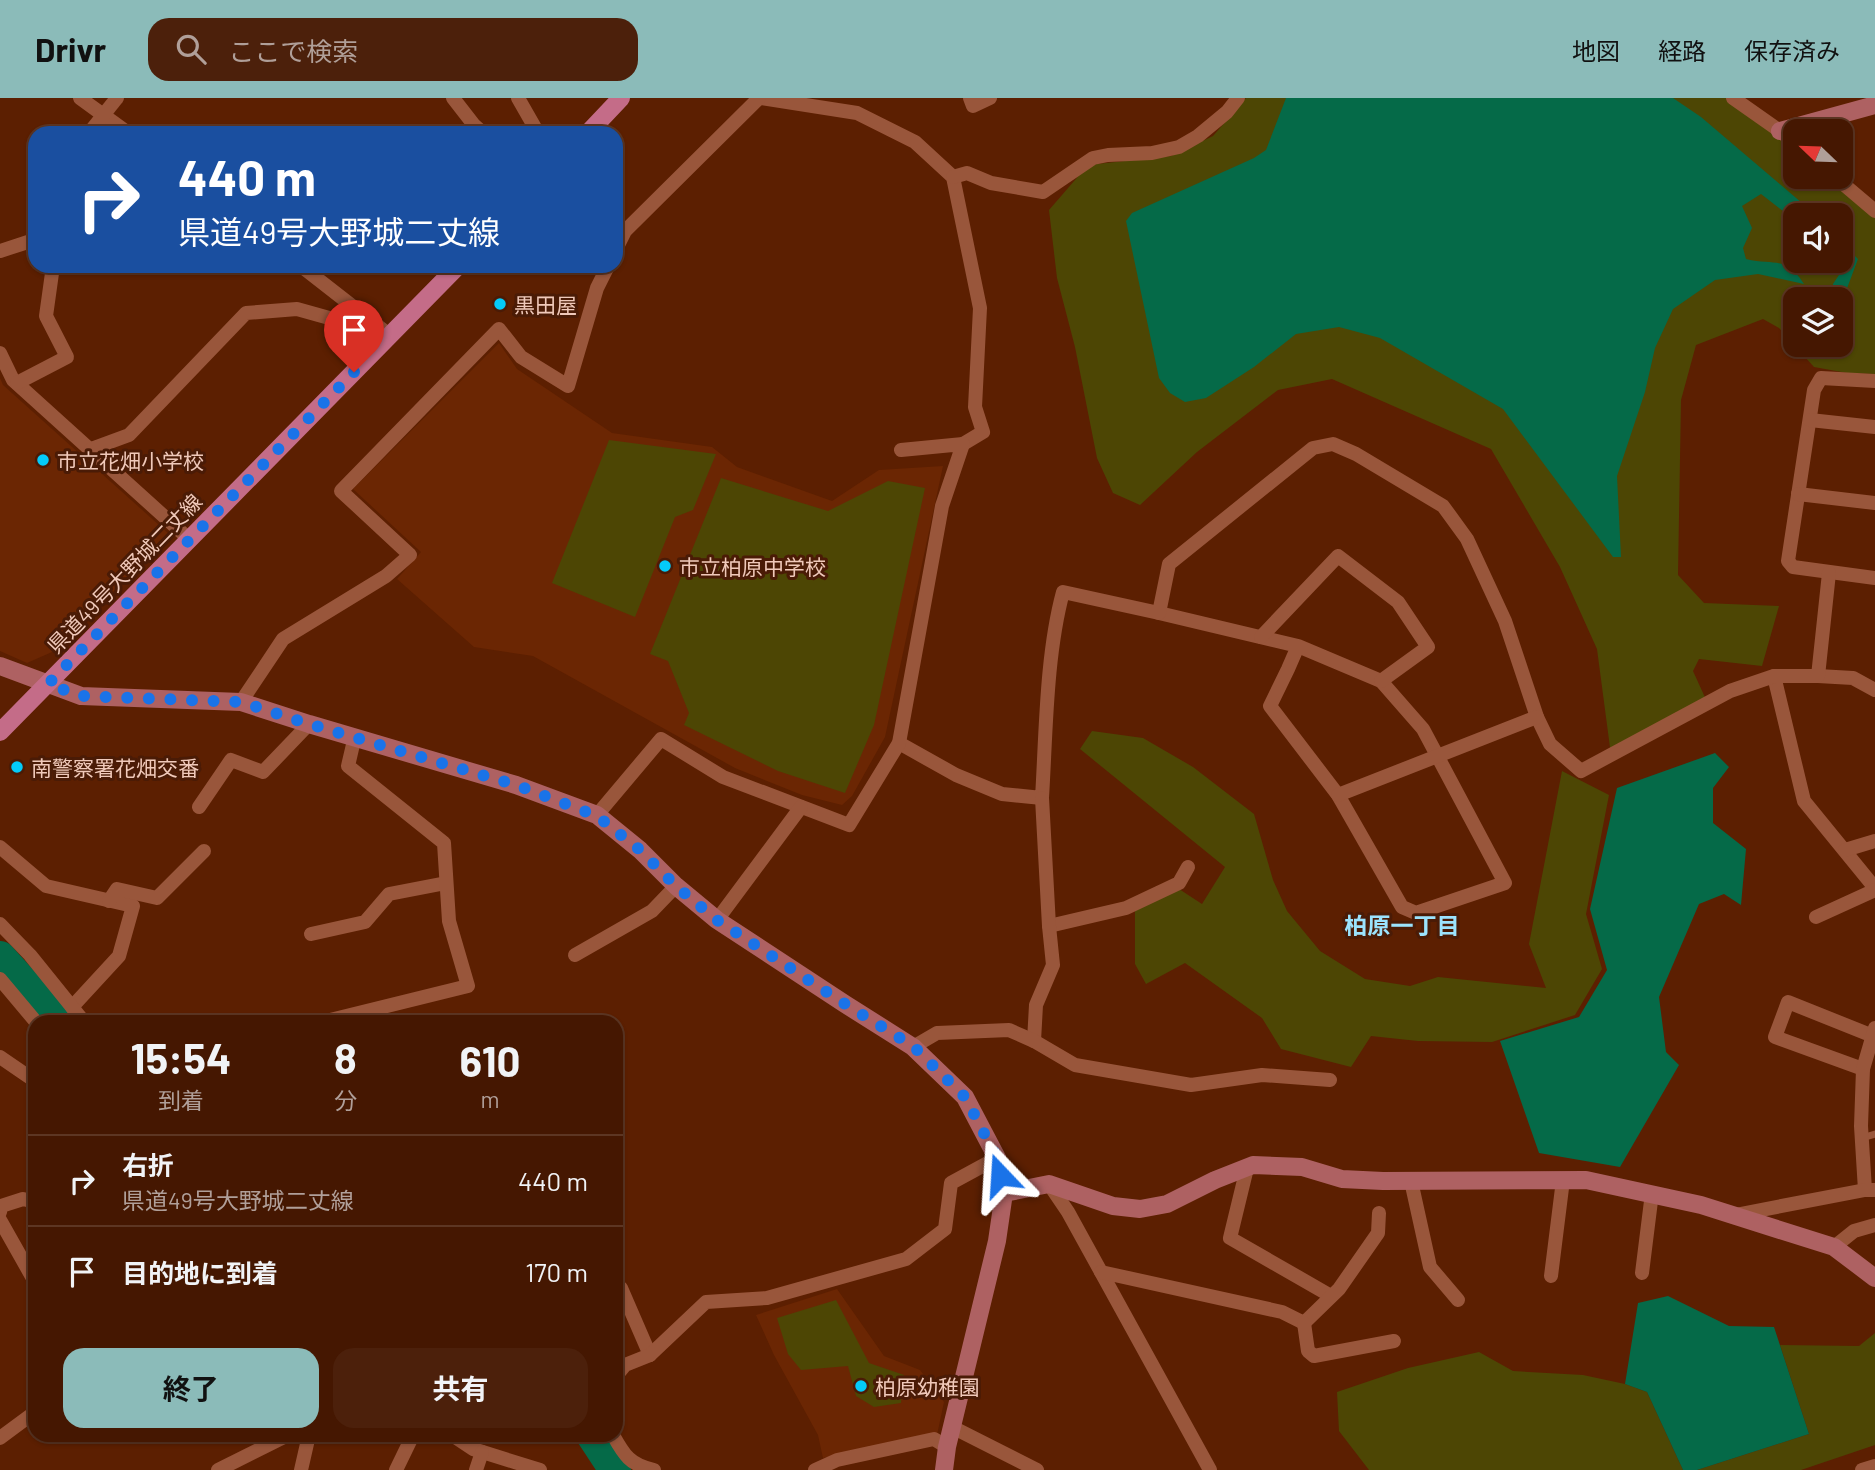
<!DOCTYPE html>
<html lang="ja">
<meta charset="utf-8">
<style>
:root{--surface:#451701;--page:#4c200b;--text:#f1f3f6;--muted:#b09f99;--line:#5d3623;--accent:#8bbbb9}
body{margin:0;font-family:Barlow,"Noto Sans JP",sans-serif;background:var(--page);color:var(--text);height:100vh;display:flex;flex-direction:column;font-size:26px;white-space:nowrap}
*{box-sizing:border-box;margin:0}
p{font-size:23px;color:var(--muted)}
.icon{flex:none;width:38px;height:38px;fill:none;stroke:currentColor;stroke-width:2;stroke-linecap:round;stroke-linejoin:round}
.map{position:relative;flex:1;overflow:hidden}
.details{position:absolute;left:28px;top:917px;width:595px;height:427px;display:flex;flex-direction:column;background:var(--surface);border-radius:21px;box-shadow:0 2px 5px #0004,0 0 0 2px var(--line)}
.details>*{flex:none}
.top-card{position:absolute;left:28px;top:28px;width:595px;height:147px;border-radius:21px;box-shadow:0 2px 5px #0004,0 0 0 2px var(--line);background:#1a4fa0;color:#fff;overflow:hidden}
.needle{width:46px;rotate:293deg}
.tools{position:absolute;left:1783px;top:21px;display:grid;gap:14px}
.tools a{display:grid;place-items:center;width:70px;height:70px;border-radius:14px;background:var(--surface);box-shadow:0 2px 5px #0004,0 0 0 2px var(--line);font-size:35px}
.pin{position:absolute;display:grid;place-items:center;width:60px;height:60px;color:#fff;margin:-72px -30px;border-radius:50% 50% 50% 0;rotate:-45deg;box-shadow:0 0 7px #0007}
.pin .icon{rotate:45deg}
.me{position:absolute;width:77px;margin:-38px;rotate:340deg;stroke-linejoin:round;filter:drop-shadow(0 0 5px #0008)}
.turn{display:flex;align-items:center;gap:24px;height:147px;padding:0 35px;font-size:32px}
.turn .icon{width:91px;height:91px;stroke-width:2.5}
.turn b{display:block;font-size:49px;line-height:60px}
.eta{display:flex;justify-content:space-evenly;align-items:center;height:119px;text-align:center}
.eta b{font-size:42px;font-weight:700;line-height:49px}
.button{display:flex;gap:14px;margin-top:auto;padding:14px 35px}
.button a{flex:1;height:80px;border-radius:21px;background:var(--accent);color:#111;font-size:28px;font-weight:700;line-height:80px;text-align:center}
.button a+a{background:var(--page);color:var(--text)}
ul{padding:0;list-style:none}
li{display:flex;align-items:center;gap:21px;height:91px;padding:0 35px;border-top:2px solid var(--line)}
li div{flex:1}
li b{display:block;font-size:26px}
li em{font-style:normal}
header{display:flex;align-items:center;gap:42px;box-sizing:border-box;height:98px;padding:0 35px;background:var(--accent);color:#111}
header strong{font-size:33px}
nav{display:flex;gap:38px;margin-inline-start:auto;font-size:24px}
.search{width:490px;height:63px;background:var(--page);display:flex;align-items:center;gap:18px;box-sizing:border-box;padding:0 24px;border-radius:21px;color:var(--muted);font-size:26px}
.map>svg:first-child{display:block}
.built{fill:#6b2603}
.green{fill:#4d4604;fill-rule:evenodd}
.water{fill:#056a48}
.lines{fill:none;stroke-linecap:round;stroke-linejoin:round}
.river{stroke:#056a48;stroke-width:32}
.lane{stroke:#99563b;stroke-width:7}
.street{stroke:#99563b;stroke-width:14}
.secondary{stroke:#ae6162;stroke-width:18}
.primary{stroke:#c46c88;stroke-width:18}
.route{stroke:#1a73e8;stroke-width:12;stroke-dasharray:0 21.6}
.poi-dot{fill:#04cbf9;stroke:#4a1b06;stroke-width:2.5}
.labels{text-anchor:middle;dominant-baseline:central;stroke-width:6;stroke-linejoin:round;paint-order:stroke}
.poi-label{font-size:21px;fill:#f0c9ba;stroke:#4a1b06;text-anchor:start}
.street-label{font-size:21px;fill:#f0c9ba;stroke:#4a1b06}
.neighbourhood-label{font-size:23px;font-weight:bold;fill:#9be3fd;stroke:#4a1b06}
</style>
<header>
<strong>Drivr</strong>
<div class="search"><svg class="icon" aria-label="search" viewBox="0 0 24 24"><circle cx="10" cy="10" r="6"/><path d="M15 15l6 6"/></svg>ここで検索</div>
<nav><a>地図</a><a>経路</a><a>保存済み</a></nav>
</header>
<div class="map">
<svg width="1875" height="1372" viewBox="0 0 1875 1372">
<rect width="100%" height="100%" fill="#5c1f01"/>
<g class="built">
<path d="M499 245 517 271 612 335 712 349 737 369 832 403 879 372 943 368 885 639 852 698 842 707 802 697 735 670 533 558 474 549 397 481 421 454 353 391Z"/>
<path d="M0 280 3 287 170 437 52 554 27 565 0 553Z"/>
<path d="M837 1191 884 1258 920 1272 944 1304 937 1337 823 1360 818 1337 774 1257 756 1217Z"/>
</g>
<g class="green">
<path d="M1246 0H1733L1795 46 1796 79H1835L1875 113V276L1847 275 1814 269 1779 230 1763 221 1696 247 1681 302 1678 477 1704 505 1779 508 1762 568 1699 561 1693 573 1708 606 1611 657 1597 551 1560 469 1491 351 1332 281 1278 292 1197 354 1140 407 1113 395 1097 360 1075 249 1057 180 1049 112 1088 67 1171 58 1213 38ZM1796 117H1841V163H1796ZM1796 201H1841V247H1796Z"/>
<path d="M609 342 716 356 693 412 675 419 635 519 552 485Z"/>
<path d="M721 380 828 413 888 383 925 390 874 627 845 695 778 673 684 627 689 615 668 563 650 556Z"/>
<path d="M1092 633 1143 640 1193 669 1254 716 1273 782 1287 813 1320 853 1365 881 1410 888 1438 879 1546 890 1529 846 1562 673 1609 697 1586 816 1602 871 1575 917 1492 944 1418 943 1371 938 1351 969 1281 951 1262 920 1185 865 1146 886 1135 866V807L1176 789 1202 806 1225 769 1080 651Z"/>
<path d="M836 1202 869 1265 904 1277 901 1305 874 1309 856 1298 848 1268 801 1272 788 1256 777 1220Z"/>
<path d="M1875 1235V1347L1801 1372H1697L1809 1336 1780 1247 1859 1248Z"/>
<path d="M1479 1254 1513 1273 1583 1277 1625 1286 1647 1294 1683 1372H1369L1339 1333 1337 1294 1408 1270Z"/>
</g>
<g class="water">
<path d="M1286 0H1673L1701 19 1816 117H1796L1795 140 1790 136 1783 113 1761 96 1742 108 1752 130 1743 150 1746 161C1775 168 1785 157 1804 186L1758 176 1715 182 1673 211 1655 250 1645 294 1617 378 1621 459H1613L1503 311 1380 240 1339 229 1296 236 1254 269 1206 300 1185 304 1170 295 1159 280 1126 123 1132 115 1254 60 1266 52Z"/>
<path d="M1841 144 1858 161 1846 193 1833 191V186L1843 171 1841 163Z"/>
<path d="M1715 655 1729 669 1713 690V725L1746 751 1741 807 1724 796 1699 806 1659 899 1666 954 1679 967 1620 1069 1539 1055 1500 943 1579 919 1607 872 1590 811 1617 690Z"/>
<path d="M1668 1198 1729 1228 1774 1229 1809 1336 1697 1372H1683L1647 1294 1625 1286 1638 1205Z"/>
</g>
<g class="lines">
<g class="river">
<path d="M0 859 59 924"/>
<path d="M592 1337 615 1372"/>
</g>
<path class="lane" d="M1862 1040 1875 1036"/>
<g class="street">
<path d="M80 0 128 35"/>
<path d="M453 0 474 27 483 35"/>
<path d="M518 0 538 35"/>
<path d="M761 0 857 15 915 44 953 79 980 210 975 309 983 334 963 346"/>
<path d="M970 0 973 8 990 0"/>
<path d="M1733 0 1780 33 1796 46"/>
<path d="M89 35 117 0"/>
<path d="M953 79 967 75 991 85 1043 94 1093 60 1108 57 1152 55 1179 49 1198 38 1227 14 1238 0"/>
<path d="M1835 79 1875 113"/>
<path d="M616 151 625 133 759 0"/>
<path d="M0 153 34 142 35 136"/>
<path d="M301 168 383 232"/>
<path d="M0 255 13 282 189 441"/>
<path d="M1875 283 1821 280 1814 292 1788 463 1793 469 1875 480"/>
<path d="M17 285 67 259 46 218 53 168"/>
<path d="M1810 322 1875 329"/>
<path d="M91 351 129 337 246 215 297 211 390 237"/>
<path d="M1798 396 1875 405"/>
<path d="M1159 515 1298 548 1381 583 1423 631 1505 785 1416 815 1402 809 1338 697 1270 608 1288 571 1298 548"/>
<path d="M1261 539 1338 458 1398 504 1428 549 1381 583"/>
<path d="M1774 578 1804 703 1875 790"/>
<path d="M1818 578 1853 580 1875 592"/>
<path d="M241 604 283 541 386 478 410 457 341 393 499 231 521 259 568 288 597 190 608 168"/>
<path d="M899 645 956 677 1002 696 1042 700C1046 635 1046 557 1063 494L1159 515 1169 466 1313 350 1333 346 1356 356 1443 408 1467 441 1505 523 1537 619 1550 646 1581 673 1730 593 1774 578H1818L1829 475"/>
<path d="M1338 697 1537 619"/>
<path d="M199 709 231 662 263 674 309 626"/>
<path d="M597 717 661 641 723 679 849 727 899 645 942 408 963 346 901 352"/>
<path d="M0 749 46 788 133 808 119 858 72 909"/>
<path d="M1845 752 1875 743"/>
<path d="M109 803 117 791 157 800 204 753"/>
<path d="M1816 819 1875 792"/>
<path d="M717 822 801 709"/>
<path d="M0 826 30 857 84 924"/>
<path d="M1049 828 1126 810 1179 785 1188 769"/>
<path d="M311 836 365 824 389 796 446 785"/>
<path d="M575 857 652 813 676 788"/>
<path d="M0 881 36 924"/>
<path d="M322 924 468 888 449 823 444 745 348 668 355 638"/>
<path d="M1034 943 1036 907 1053 867 1049 828 1042 700"/>
<path d="M913 949 937 935 1009 932 1034 943 1075 967 1191 987 1262 977 1330 982"/>
<path d="M0 959 35 983"/>
<path d="M1863 971 1775 939 1788 904 1873 938H1875"/>
<path d="M1247 1070 1230 1140 1331 1198"/>
<path d="M1411 1083 1430 1169 1458 1202"/>
<path d="M1049 1086 1068 1114 1210 1372"/>
<path d="M1865 1092 1861 1028 1863 971 1875 930"/>
<path d="M0 1114 1 1108 23 1101 35 1104"/>
<path d="M1735 1117 1865 1092H1875"/>
<path d="M0 1122 35 1184"/>
<path d="M1834 1149 1854 1133 1875 1127"/>
<path d="M1101 1174 1282 1214 1304 1225 1339 1191 1378 1135 1379 1115"/>
<path d="M1642 1175 1652 1095"/>
<path d="M1551 1178 1563 1082"/>
<path d="M621 1190 650 1257"/>
<path d="M1304 1225 1308 1253 1314 1258 1394 1243"/>
<path d="M616 1278 625 1267 650 1257 706 1204 767 1200 906 1161 945 1131 951 1085 997 1060"/>
<path d="M952 1329 1037 1372"/>
<path d="M452 1337 473 1351 540 1372"/>
<path d="M613 1337C624 1357 630 1367 654 1372"/>
<path d="M0 1340 35 1314"/>
<path d="M218 1372 288 1337"/>
<path d="M301 1372 309 1337"/>
<path d="M396 1372 413 1337"/>
<path d="M476 1372 482 1354"/>
<path d="M815 1372 837 1362 934 1341 947 1349"/>
<path d="M1862 1372 1875 1368"/>
</g>
<g class="secondary">
<path d="M1780 33 1875 7"/>
<path d="M0 568 81 598 241 604 309 626 516 687 597 717 640 752 676 788 717 822 845 906 913 949 965 999 997 1060 1004 1095 997 1143 947 1349 944 1372"/>
<path d="M1004 1095 1049 1086 1113 1108 1140 1111 1167 1106 1215 1082 1253 1067 1302 1069 1342 1081 1383 1083 1586 1082 1701 1107 1834 1149 1875 1180"/>
</g>
<g class="primary">
<path d="M588 35 621 0"/>
<path d="M0 634 458 168"/>
</g>
</g>
<g class="lines">
<path class="route" d="M354 274 48 586 81 598 241 604 309 626 516 687 597 718 640 752 676 788 717 822 845 906 913 948 965 999 997 1060 1000 1077"/>
</g>
<g class="poi-dot">
<circle cx="500" cy="206" r="7"/>
<circle cx="43" cy="362" r="7"/>
<circle cx="665" cy="468" r="7"/>
<circle cx="17" cy="669" r="7"/>
<circle cx="861" cy="1288" r="7"/>
</g>
<g class="labels">
<g class="poi-label">
<text x="514" y="206">黒田屋</text>
<text x="57" y="362">市立花畑小学校</text>
<text x="679" y="468">市立柏原中学校</text>
<text x="31" y="669">南警察署花畑交番</text>
<text x="875" y="1288">柏原幼稚園</text>
</g>
<g class="street-label">
<text transform="translate(124 475) rotate(-46)">県道49号大野城二丈線</text>
</g>
<g class="neighbourhood-label">
<text x="1402" y="827">柏原一丁目</text>
</g>
</g>
</svg>
<div class="tools">
<a><svg class="needle" viewBox="-14 -14 28 28"><path d="M0-13l5 13h-10z" fill="#e53935"/><path d="M0 13l5-13h-10z" fill="#b09f99"/></svg></a>
<a><svg class="icon" aria-label="sound" viewBox="0 0 24 24"><path d="M4 9h4l5-4v14l-5-4H4zM17 9q2 3 0 6"/></svg></a>
<a><svg class="icon" aria-label="layers" viewBox="0 0 24 24"><path d="M12 4l9 5-9 5-9-5zM3 14l9 5 9-5"/></svg></a>
</div>
<div class="pin" style="left:354px;top:274px;background:#d93025"><svg class="icon" aria-label="arrive" viewBox="0 0 24 24"><path d="M6 21V4h12l-3 4 3 4H6"/></svg></div>
<svg class="me" style="left:1000px;top:1077px" viewBox="-20 -20 40 40"><path d="M0-17L14 15 0 8-14 15z" fill="#1a73e8" stroke="#fff" stroke-width="4"/></svg>
<div class="top-card">
<div class="turn"><svg class="icon" aria-label="right" viewBox="0 0 24 24"><path d="M7 20v-9h11M14 6l5 5-5 5"/></svg><div><b>440 m</b>県道49号大野城二丈線</div></div>
</div>
<section class="details">
<div class="eta">
<div><b>15:54</b><p>到着</p></div>
<div><b>8</b><p>分</p></div>
<div><b>610</b><p>m</p></div>
</div>
<ul>
<li><svg class="icon" aria-label="right" viewBox="0 0 24 24"><path d="M7 20v-9h11M14 6l5 5-5 5"/></svg><div><b>右折</b><p>県道49号大野城二丈線</p></div><em>440 m</em></li>
<li><svg class="icon" aria-label="arrive" viewBox="0 0 24 24"><path d="M6 21V4h12l-3 4 3 4H6"/></svg><div><b>目的地に到着</b></div><em>170 m</em></li>
</ul>
<div class="button"><a>終了</a><a>共有</a></div>
</section>
</div>
